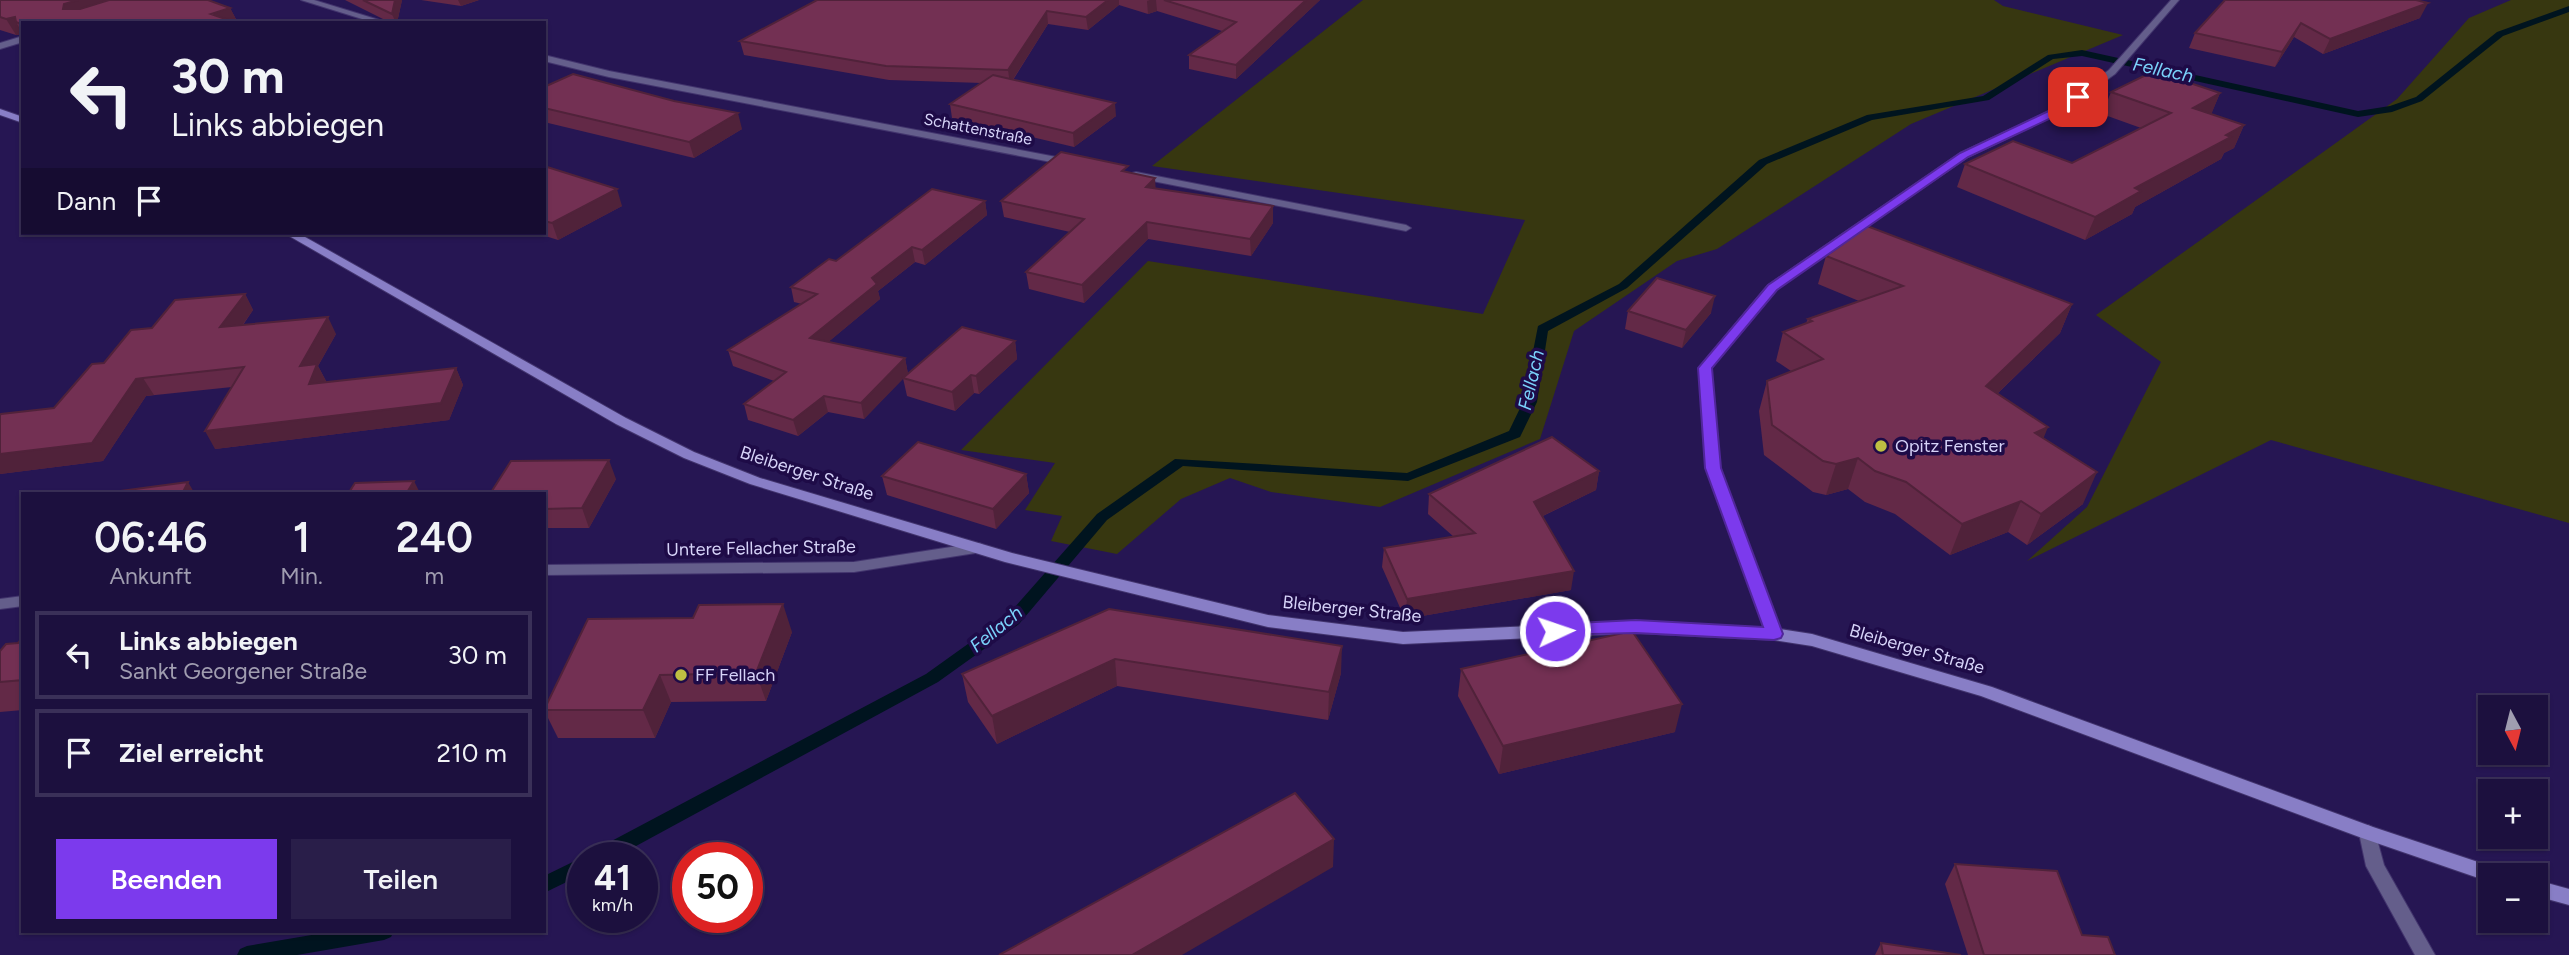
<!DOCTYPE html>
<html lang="de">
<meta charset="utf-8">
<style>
:root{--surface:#1c103e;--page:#291e49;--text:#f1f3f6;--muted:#a09db0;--line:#3a3058;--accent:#7c3aed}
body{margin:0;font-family:Figtree,sans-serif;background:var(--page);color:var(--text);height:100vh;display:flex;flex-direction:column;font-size:26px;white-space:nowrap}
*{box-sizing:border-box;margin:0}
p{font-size:23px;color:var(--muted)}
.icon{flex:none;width:38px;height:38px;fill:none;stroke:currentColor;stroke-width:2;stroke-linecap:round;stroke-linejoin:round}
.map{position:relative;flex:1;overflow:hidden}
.sheet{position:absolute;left:21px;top:492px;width:525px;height:441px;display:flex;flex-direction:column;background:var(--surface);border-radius:0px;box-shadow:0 2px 5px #0004,0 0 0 2px var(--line)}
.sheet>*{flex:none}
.guide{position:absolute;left:21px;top:21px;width:525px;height:214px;border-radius:0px;box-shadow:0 2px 5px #0004,0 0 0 2px var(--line);background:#1c103e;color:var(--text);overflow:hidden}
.needle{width:46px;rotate:173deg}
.tools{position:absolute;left:2478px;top:695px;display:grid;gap:14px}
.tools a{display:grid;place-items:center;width:70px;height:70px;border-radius:0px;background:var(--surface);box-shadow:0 2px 5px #0004,0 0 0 2px var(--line);font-size:35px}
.speed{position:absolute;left:567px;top:842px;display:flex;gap:14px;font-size:35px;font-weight:700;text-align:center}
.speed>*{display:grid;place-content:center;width:91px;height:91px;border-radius:50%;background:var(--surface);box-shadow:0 2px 5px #0004,0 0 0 2px var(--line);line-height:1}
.speed small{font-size:18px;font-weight:400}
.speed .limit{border:10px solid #d22;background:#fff;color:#111}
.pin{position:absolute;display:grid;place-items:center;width:60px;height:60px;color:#fff;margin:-30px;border-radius:14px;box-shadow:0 4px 10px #0006}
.me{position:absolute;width:77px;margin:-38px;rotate:87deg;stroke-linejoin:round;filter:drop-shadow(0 0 5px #0008)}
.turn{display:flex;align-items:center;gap:24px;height:147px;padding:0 35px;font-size:32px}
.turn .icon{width:91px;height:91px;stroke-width:2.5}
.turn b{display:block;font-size:49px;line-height:60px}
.then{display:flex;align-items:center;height:66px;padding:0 35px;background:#0003;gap:14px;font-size:26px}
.eta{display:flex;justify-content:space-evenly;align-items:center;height:119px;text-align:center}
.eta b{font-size:42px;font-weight:600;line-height:49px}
.action{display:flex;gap:14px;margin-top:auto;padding:14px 35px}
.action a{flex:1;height:80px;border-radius:0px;background:var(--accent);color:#fff;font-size:28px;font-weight:600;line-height:80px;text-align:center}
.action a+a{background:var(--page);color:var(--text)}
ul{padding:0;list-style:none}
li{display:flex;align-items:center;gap:21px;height:88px;margin:0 14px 10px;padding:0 21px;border:4px solid var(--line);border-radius:0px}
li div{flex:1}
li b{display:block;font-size:26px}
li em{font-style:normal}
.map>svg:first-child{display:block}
.green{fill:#373710}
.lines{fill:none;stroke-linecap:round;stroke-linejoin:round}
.stream{fill:#00141f;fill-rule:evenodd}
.minor-casing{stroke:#42346d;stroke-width:2}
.secondary-casing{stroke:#42346d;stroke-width:2}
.minor{fill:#645e8b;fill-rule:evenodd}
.secondary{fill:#887ec6;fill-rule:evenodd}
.wall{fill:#632947}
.shaded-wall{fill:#50223a}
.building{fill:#733053;stroke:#50223a;stroke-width:2}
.route{fill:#7c3aed;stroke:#51269a;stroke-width:2}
.poi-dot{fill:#bebf42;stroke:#1e0b47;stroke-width:2.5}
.labels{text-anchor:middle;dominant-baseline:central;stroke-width:7;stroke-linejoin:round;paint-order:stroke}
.far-street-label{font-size:16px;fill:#d6d3f8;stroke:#1e0b47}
.poi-label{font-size:18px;fill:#d6d3f8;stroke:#1e0b47;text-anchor:start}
.street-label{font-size:18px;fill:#d6d3f8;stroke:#1e0b47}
.water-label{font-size:19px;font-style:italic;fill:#7ad2fa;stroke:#1e0b47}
</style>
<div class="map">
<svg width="2569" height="955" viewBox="0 0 2569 955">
<rect width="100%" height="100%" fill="#261653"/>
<g class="green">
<path d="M1363 0H1994L2003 6 2123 35 1911 124 1717 249 1677 261 1574 331 1540 439 1380 507 1271 492 1230 478 1181 499 1117 554 1051 541 1062 516 1025 510 1055 463 961 450 1148 261 1483 314 1525 220 1152 166Z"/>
<path d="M2511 0H2569V523L2271 440 2027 561 2087 507 2161 362 2096 315 2397 99 2469 18Z"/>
</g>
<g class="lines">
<g class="stream">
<path d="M2569 6V12L2503 36 2422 101 2392 112 2358 117 2082 56 2053 59 1989 100 1872 120 1767 164 1627 288 1548 331 1537 402 1520 437 1408 481 1183 466 1107 520 1019 624 938 682 614 858H587L589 853 926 674 1007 616 1097 514 1175 459 1407 473 1509 431 1523 402 1538 326 1619 284 1759 160 1867 115 1983 96 2048 55 2082 50 2358 111 2390 106 2416 97 2497 32Z"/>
<path d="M583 857V874L544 893V876Z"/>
<path d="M335 931H394L391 937 384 940 297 955H237L240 949 247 946Z"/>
</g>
<g class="minor-casing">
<g id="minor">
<path d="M301 0H314L389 23H375Z"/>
<path d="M2171 0H2179L2115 74 2064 111 1968 157 1776 289 1711 368 1720 468 1782 634 1780 638H1768L1706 468 1699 368 1768 285 1960 153 2058 107 2109 70Z"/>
<path d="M23 36V42L0 49V43Z"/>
<path d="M544 55 609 71 1072 160 1077 163 1072 166 609 77 544 61Z"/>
<path d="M1136 172 1406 225 1411 228 1406 231 1132 177V173Z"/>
<path d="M977 543 982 544 984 548 982 552 854 572 544 575V565L854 562Z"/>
<path d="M23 596V606L0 609V599Z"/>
<path d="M2368 825 2374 828 2384 865 2435 955H2415L2366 866 2359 833 2362 828Z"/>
</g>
</g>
<g class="secondary-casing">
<g id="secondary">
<path d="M0 109 23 117V123L0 115Z"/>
<path d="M284 233H298L626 418 694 452 760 478 1012 553 1268 615 1403 632 1636 621 1774 628 1812 634 1992 687 2373 827 2499 869 2501 875H2490V882L2362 838 1981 696 1812 646 1774 640 1636 633 1403 644 1268 627 1005 562 750 484 684 458 616 424Z"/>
<path d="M2536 880 2569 889V905L2536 896Z"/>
</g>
</g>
<use href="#minor" class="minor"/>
<use href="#secondary" class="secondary"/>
</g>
<g class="wall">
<path d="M0 0 230 8 238 23H23V34L16 35 0 30Z"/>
<path d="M345 0H402L397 23H391Z"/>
<path d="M421 0H479L461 6Z"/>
<path d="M817 0H1320L1236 79 1189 69V55L1222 31 1157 11 1148 14 1119 5 1088 30 1048 24 1013 80 1116 116 1074 147 952 118 950 104 982 83 889 80 744 55 740 41Z"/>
<path d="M2225 0 2420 18 2323 54 2294 37 2275 67 2189 48 2195 33Z"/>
<path d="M544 87 742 129 694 158 544 122Z"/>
<path d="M2111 92 2220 93 2211 114 2244 125 2234 148 2224 153 2221 159 2135 207 2132 214 2085 240 1957 187 1965 164 2072 163 2141 128 2102 114Z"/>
<path d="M544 166 622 206 558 240 536 233H544Z"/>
<path d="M1129 173 1156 188 1273 223 1251 256 1148 239 1084 303 1029 289 1026 272 1070 232 1004 217 1001 201Z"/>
<path d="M985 201 987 215 925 265 915 262 878 291 880 299 828 342 905 358 908 374 1015 341 1017 359 979 394 974 393 955 411 907 396 903 378 864 419 828 412 798 436 748 420 744 404 774 381 733 366 728 350 802 304 794 302 791 287Z"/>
<path d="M1826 256 2072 304 2060 333 1997 394 2044 438 2083 504 2027 545 2008 532 1950 555 1895 514 1865 502 1848 489 1826 495 1813 492 1764 455 1759 411 1767 381 1791 371 1776 361 1783 332 1806 323 1808 319 1859 301 1818 284Z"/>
<path d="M245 294 253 310 243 325 336 334 318 366 326 381 325 383 456 368 463 385 449 420 215 449 232 387 146 396 103 461 0 474V415L54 408 104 363Z"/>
<path d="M1628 311 1711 313 1682 348 1625 329Z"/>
<path d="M1599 471 1596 490 1543 516 1571 590 1405 619 1382 567 1384 548 1454 537 1428 514 1429 494Z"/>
<path d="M1026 474 1029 493 996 529 887 495 882 476Z"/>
<path d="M616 479 589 528H544V494Z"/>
<path d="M1109 609 1341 673 1328 720 1117 686 997 744 968 702 962 674Z"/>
<path d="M792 632 766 701 671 702 655 738H558L544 710Z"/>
<path d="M23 637V710L0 712V651L18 643Z"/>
<path d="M1461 669 1675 732 1499 774 1458 696Z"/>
<path d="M1955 864 2082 935 2115 955H1968L1945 884Z"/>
<path d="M1881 943 1960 955H1875Z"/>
</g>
<g class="shaded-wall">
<path d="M78 0H137L73 20 63 9 64 4Z"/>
<path d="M395 0H402L397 23H396L392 14Z"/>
<path d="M458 0H479L461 6Z"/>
<path d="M1108 0H1119V5L1088 30 1086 17Z"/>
<path d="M1150 0H1156L1157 11 1148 14 1147 1Z"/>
<path d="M1306 0H1320L1236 79V65Z"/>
<path d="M2428 3 2420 18 2323 54 2330 39Z"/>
<path d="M230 8 238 23 211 14Z"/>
<path d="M1047 11 1048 24 1010 84 1008 70Z"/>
<path d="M15 17 16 22 23 34 16 35 6 19Z"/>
<path d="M2301 23 2294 37 2275 67 2282 52Z"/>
<path d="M2220 93 2211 115 2193 108Z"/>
<path d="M1115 103 1116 116 1074 147 1073 133Z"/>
<path d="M738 113 742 129 694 158 689 142Z"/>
<path d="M2244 125 2234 148 2224 153 2221 159 2135 207 2132 214 2085 240 2095 217 2135 188Z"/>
<path d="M1155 178 1156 195 1146 187Z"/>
<path d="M617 189 622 206 558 240 552 223Z"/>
<path d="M985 201 987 215 925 265 922 250Z"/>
<path d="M1273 206V223L1251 256 1250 239Z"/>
<path d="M1147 222 1148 239 1084 303 1082 285Z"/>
<path d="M912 247 915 262 878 291 880 299 814 354 810 338 872 278Z"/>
<path d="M245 294 253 310 229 344 220 327Z"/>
<path d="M1715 296 1711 313 1682 348 1686 330Z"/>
<path d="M2072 304 2060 333 1974 416 1986 386Z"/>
<path d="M328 317 336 334 318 366 326 381 318 402 300 366Z"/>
<path d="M1015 341 1017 359 979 394 976 376Z"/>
<path d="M905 358 908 374 864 419 861 403Z"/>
<path d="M456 368 463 385 449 420 215 449 205 431Z"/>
<path d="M971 375 974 393 955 411 952 392Z"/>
<path d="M143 378 154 395 146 396 103 461 0 474V454L136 379Z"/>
<path d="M824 396 828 412 798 436 793 420Z"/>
<path d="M2048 427 2036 457 2035 433Z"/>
<path d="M1858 458 1848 489 1826 495 1836 464Z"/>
<path d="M609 460 616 479 589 528 582 508Z"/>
<path d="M1599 471 1596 490 1532 521 1534 502Z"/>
<path d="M2097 472 2083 504 2027 545 2041 514Z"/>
<path d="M1026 474 1029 493 996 529 993 509Z"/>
<path d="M414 481 419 491 418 494H406Z"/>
<path d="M188 482 195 494H182Z"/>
<path d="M2021 501 2008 532 1950 555 1962 524Z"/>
<path d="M1574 571 1571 590 1405 619 1407 599Z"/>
<path d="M783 604 792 632 766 701 756 673Z"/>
<path d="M1342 646 1341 673 1328 720 1329 692Z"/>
<path d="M1115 659 1117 686 997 744 992 716Z"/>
<path d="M660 675 671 702 655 738 643 710Z"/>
<path d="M1682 704 1675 732 1499 774 1503 746Z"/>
<path d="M1334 839 1333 867 1182 955H1132Z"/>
</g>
<g class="building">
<path d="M0 0H78L64 4 63 9H80L109 0H208L230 8 211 14 237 23H23V25L16 22 15 17 6 19 0 17Z"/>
<path d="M363 0H395L392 14Z"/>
<path d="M817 0H1108L1086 17 1047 11 1008 70 886 66 740 41Z"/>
<path d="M1164 0H1306L1236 65 1189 55 1236 22Z"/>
<path d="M2225 0H2416L2428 3 2330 39 2301 23 2282 52 2195 33Z"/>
<path d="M2154 71 2220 93 2193 108 2244 125 2226 135 2231 137 2135 188 2141 191 2095 217 1965 164 2013 141 2072 163 2171 113 2111 92Z"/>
<path d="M573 74 674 101 738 113 689 142 544 108V87Z"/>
<path d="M993 75 1115 103 1073 133 950 104Z"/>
<path d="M1061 152 1128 166 1122 171 1155 178 1146 187 1273 206 1250 239 1147 222 1082 285 1026 272 1084 219 1001 201Z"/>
<path d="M544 166 617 189 552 223 544 221Z"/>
<path d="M932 189 985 201 922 250 912 247 872 278 877 284 810 338 905 358 861 403 824 396 793 420 744 404 786 372 728 350 817 294 791 287 829 259 836 261Z"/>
<path d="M1867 226 2072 304 1986 386 2048 427 2035 433 2097 472 2041 514 2021 501 1962 524 1906 482 1875 471 1858 458 1836 464 1823 461 1772 425 1767 381 1823 359 1783 332 1812 321 1808 319 1903 286 1826 256Z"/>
<path d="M1657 278 1715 296 1686 330 1628 311Z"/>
<path d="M245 294 220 327 328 317 300 366 317 364 309 384 456 368 441 403 205 431 244 367 143 378 136 379 92 443 0 454V415L1 414 54 408 92 364 104 363 131 330 152 328 175 300Z"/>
<path d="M962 327 1015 341 976 376 971 375 952 392 903 378Z"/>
<path d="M1552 437 1599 471 1534 502 1574 571 1407 599 1384 548 1475 533 1429 494Z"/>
<path d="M918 442 1026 474 993 509 882 476Z"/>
<path d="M609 460 582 508 544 509V494H490L511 461Z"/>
<path d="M414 481 406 494H348L355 483Z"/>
<path d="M188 482 182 494H98Z"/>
<path d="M783 604 756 673 660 675 643 710H544L588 619 693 618 699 605Z"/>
<path d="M1109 609 1342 646 1329 692 1115 659 992 716 962 674Z"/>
<path d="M1632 631 1682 704 1503 746 1461 669Z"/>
<path d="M23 637V680L0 682V651L6 644 18 643Z"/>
<path d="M1295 793 1334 839 1132 955H999Z"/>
<path d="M1955 864 2057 871 2082 935 2108 937 2115 955H1984Z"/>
<path d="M1881 943 1961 955H1883Z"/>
</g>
<path class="route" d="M2078 94 2083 97 2082 99 2064 112 1968 157 1777 290 1712 368 1721 468 1783 634 1781 638 1774 640 1636 633 1549 635 1546 631 1549 626 1555 624 1636 620 1763 627 1705 468 1698 368 1768 285 1960 153 2057 107Z"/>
<g class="poi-dot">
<circle cx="1881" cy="446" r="7"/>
<circle cx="681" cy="675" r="7"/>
</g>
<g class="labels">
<g class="far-street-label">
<text transform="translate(978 129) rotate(11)">Schattenstraße</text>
</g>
<g class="poi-label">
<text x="1895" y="446">Opitz Fenster</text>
<text x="695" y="675">FF Fellach</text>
</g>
<g class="street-label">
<text transform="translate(807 473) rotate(18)">Bleiberger Straße</text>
<text transform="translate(761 548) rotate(-1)">Untere Fellacher Straße</text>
<text transform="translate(1352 609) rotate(6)">Bleiberger Straße</text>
<text transform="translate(1917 649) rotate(16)">Bleiberger Straße</text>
</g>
<g class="water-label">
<text transform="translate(2163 70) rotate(12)">Fellach</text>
<text transform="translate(1531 380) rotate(-77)">Fellach</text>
<text transform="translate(996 629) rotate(-39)">Fellach</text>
</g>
</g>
</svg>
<div class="tools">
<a><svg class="needle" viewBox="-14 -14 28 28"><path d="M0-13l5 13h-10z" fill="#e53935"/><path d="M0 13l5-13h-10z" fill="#a09db0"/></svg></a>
<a>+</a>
<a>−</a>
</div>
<div class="speed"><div>41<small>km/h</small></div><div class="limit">50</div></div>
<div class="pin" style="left:2078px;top:97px;background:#d93025"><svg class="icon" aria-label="arrive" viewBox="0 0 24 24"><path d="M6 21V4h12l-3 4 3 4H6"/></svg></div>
<svg class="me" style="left:1555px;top:631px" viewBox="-20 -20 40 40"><circle r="17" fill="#7c3aed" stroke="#fff" stroke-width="3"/><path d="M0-11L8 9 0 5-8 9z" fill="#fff"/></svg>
<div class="guide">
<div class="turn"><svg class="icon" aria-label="left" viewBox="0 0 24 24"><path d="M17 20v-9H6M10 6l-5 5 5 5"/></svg><div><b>30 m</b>Links abbiegen</div></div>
<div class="then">Dann<svg class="icon" aria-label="arrive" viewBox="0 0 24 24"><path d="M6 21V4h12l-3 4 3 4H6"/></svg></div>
</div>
<section class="sheet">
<div class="eta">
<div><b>06:46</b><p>Ankunft</p></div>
<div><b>1</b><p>Min.</p></div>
<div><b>240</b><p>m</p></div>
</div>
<ul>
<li><svg class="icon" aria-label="left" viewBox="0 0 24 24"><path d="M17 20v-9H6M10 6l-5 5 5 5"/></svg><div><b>Links abbiegen</b><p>Sankt Georgener Straße</p></div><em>30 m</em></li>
<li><svg class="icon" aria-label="arrive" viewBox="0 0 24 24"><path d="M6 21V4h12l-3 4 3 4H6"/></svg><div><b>Ziel erreicht</b></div><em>210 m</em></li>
</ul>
<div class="action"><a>Beenden</a><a>Teilen</a></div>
</section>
</div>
